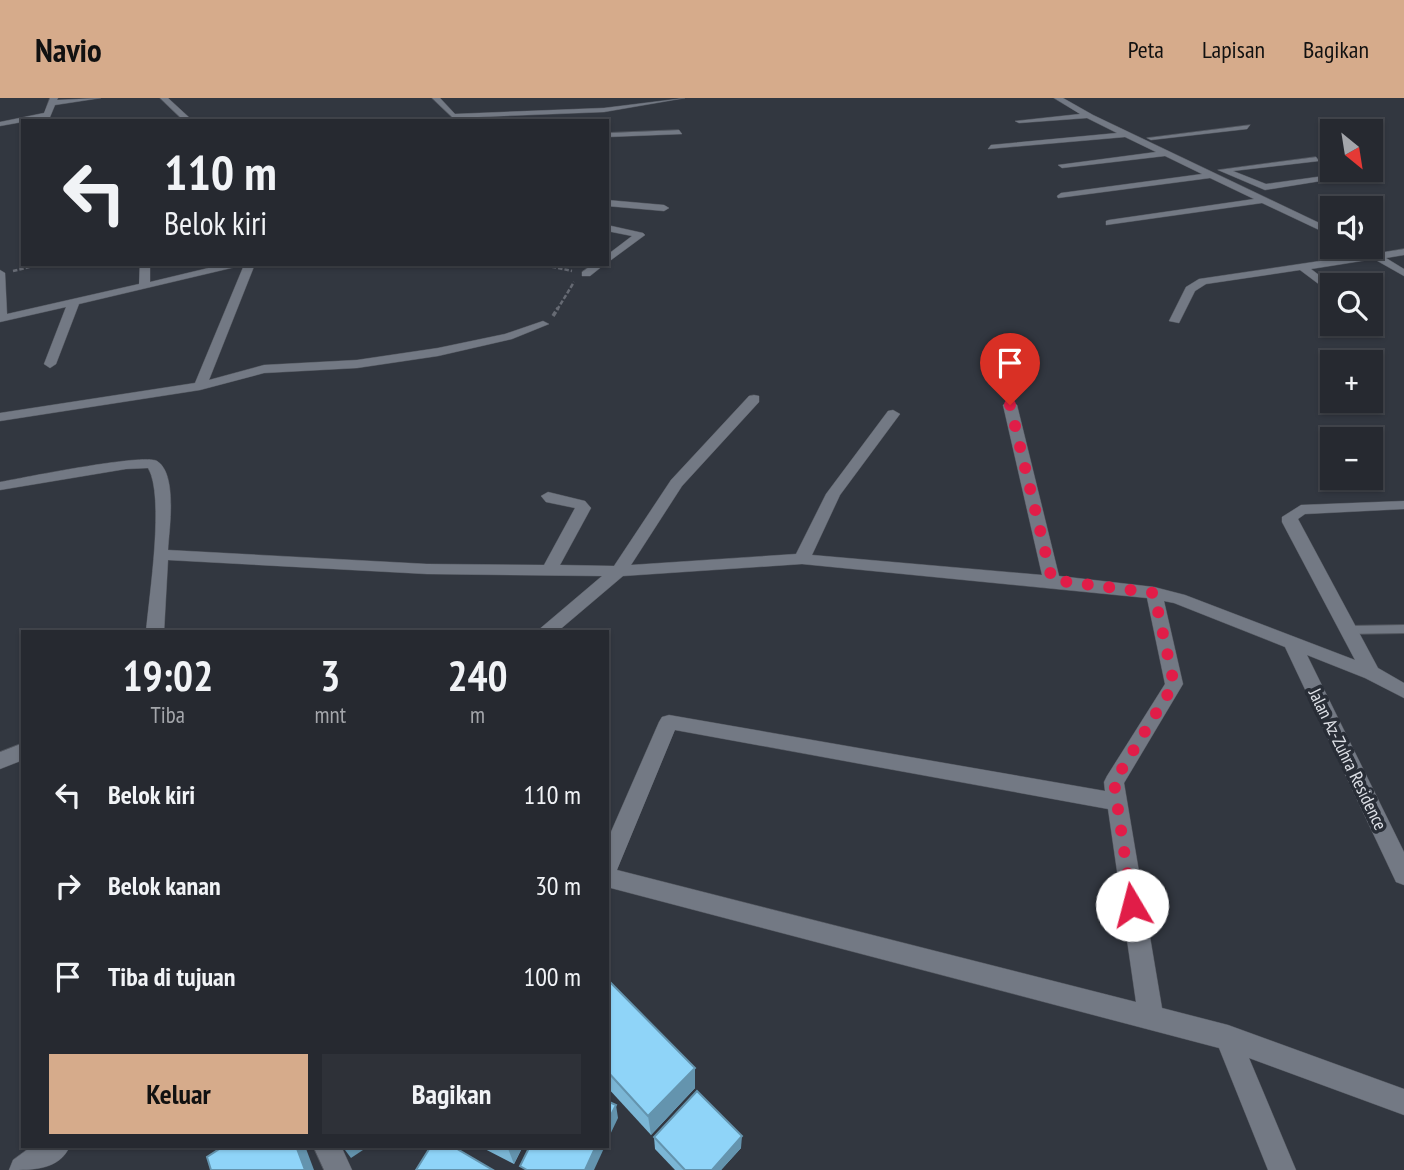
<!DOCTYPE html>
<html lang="id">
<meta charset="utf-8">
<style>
:root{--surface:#262930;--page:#2e3138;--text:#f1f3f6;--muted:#a4a6ab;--line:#42454c;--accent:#d6ab8b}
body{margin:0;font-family:"PT Sans Narrow",sans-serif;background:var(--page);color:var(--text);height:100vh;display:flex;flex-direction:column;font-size:26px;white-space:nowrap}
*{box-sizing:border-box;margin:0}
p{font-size:23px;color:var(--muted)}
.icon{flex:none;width:38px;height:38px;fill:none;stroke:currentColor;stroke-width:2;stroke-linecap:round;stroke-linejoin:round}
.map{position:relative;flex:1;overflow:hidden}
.sheet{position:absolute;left:21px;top:532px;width:588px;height:518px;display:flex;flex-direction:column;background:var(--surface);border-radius:0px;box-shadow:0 2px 5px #0004,0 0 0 2px var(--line)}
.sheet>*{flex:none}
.hud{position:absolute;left:21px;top:21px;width:588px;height:147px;border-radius:0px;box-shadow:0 2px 5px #0004,0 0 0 2px var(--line);background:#262930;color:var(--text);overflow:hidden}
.needle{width:46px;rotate:150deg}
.fabs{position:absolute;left:1320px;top:21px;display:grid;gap:14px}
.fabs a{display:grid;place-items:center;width:63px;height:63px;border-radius:0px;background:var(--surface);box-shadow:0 2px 5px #0004,0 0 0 2px var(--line);font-size:35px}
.pin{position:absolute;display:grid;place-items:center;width:60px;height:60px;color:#fff;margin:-72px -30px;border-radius:50% 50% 50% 0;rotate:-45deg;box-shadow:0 0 7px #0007}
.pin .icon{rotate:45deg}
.me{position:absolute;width:77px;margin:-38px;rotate:352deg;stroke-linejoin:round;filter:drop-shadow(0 0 5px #0008)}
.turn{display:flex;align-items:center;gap:24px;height:147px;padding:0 28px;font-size:32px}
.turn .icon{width:91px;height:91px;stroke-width:2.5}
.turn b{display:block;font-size:49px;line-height:60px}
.eta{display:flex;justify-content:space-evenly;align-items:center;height:119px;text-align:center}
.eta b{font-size:42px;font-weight:800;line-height:49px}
.cta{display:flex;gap:14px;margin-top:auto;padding:14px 28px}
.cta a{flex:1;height:80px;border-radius:0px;background:var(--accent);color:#111;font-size:28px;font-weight:800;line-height:80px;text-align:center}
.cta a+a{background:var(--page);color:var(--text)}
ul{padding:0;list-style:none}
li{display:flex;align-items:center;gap:21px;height:91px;padding:0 28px}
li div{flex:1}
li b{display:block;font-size:26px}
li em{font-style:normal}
header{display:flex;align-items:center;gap:42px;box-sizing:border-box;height:98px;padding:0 35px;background:var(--accent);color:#111}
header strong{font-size:33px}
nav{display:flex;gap:38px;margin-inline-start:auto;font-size:24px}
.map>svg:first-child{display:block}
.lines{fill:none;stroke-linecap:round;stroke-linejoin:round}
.lane-casing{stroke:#51555d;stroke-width:2}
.street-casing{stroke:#51555d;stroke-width:1}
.path-far2{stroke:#666a73;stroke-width:2;stroke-dasharray:3.5 2;stroke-linecap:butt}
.path-far1{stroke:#666a73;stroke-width:2.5;stroke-dasharray:4.5 2;stroke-linecap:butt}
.path{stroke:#666a73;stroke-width:3.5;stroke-dasharray:5 2.5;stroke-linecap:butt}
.lane{fill:#737984;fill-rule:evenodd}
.street{fill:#737984;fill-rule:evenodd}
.wall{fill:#7bb6d5}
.shaded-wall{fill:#6494ae}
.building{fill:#8fd4f8;stroke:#6494ae;stroke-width:2}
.route{stroke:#e11d48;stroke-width:12;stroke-dasharray:0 21.6}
.labels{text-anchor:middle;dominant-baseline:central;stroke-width:7;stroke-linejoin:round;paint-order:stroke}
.street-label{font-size:18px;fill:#dee1e7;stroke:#282d36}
</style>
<header>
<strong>Navio</strong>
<nav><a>Peta</a><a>Lapisan</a><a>Bagikan</a></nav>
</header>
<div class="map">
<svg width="1404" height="1072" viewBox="0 0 1404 1072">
<rect width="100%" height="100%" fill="#323740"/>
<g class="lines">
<g class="lane-casing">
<path id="lane" d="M1404 527V535L1347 536 1342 532 1347 528Z"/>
</g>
<g class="street-casing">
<g id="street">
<path d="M50 0H58L57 2 101 0 55 7 50 19 0 28V24L44 15Z"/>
<path d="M160 0H168L193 23H184Z"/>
<path d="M432 0H440L455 16 604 10 685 0 604 14 453 20Z"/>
<path d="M1054 0H1063L1093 17 1332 131V138L1262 105 1106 127V123L1109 122 1254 101 1210 80 1058 100 1057 98 1061 95 1202 76 1165 58 1062 70 1058 67 1156 54 1125 39 988 51 991 47 1117 35 1087 20 1019 25 1015 23 1080 16Z"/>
<path d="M1250 27 1247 31 1151 42 1147 40Z"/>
<path d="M679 32 682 36 607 39V35Z"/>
<path d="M1316 59 1319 63 1233 73 1266 86 1360 73 1364 76 1265 92 1218 72Z"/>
<path d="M607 102 664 107 669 110 664 113 607 108Z"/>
<path d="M607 127 643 135 645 137 607 165V157L632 138 607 133Z"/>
<path d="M1404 151V157L1386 160 1404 171V178L1374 161 1311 171 1332 187V196L1300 172 1206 186 1195 193 1179 225 1169 223 1186 189 1199 181 1367 156 1371 152 1378 155Z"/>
<path d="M140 166H150V184L225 166H255L209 282 264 267 357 262 438 250 505 236 543 223 549 226 512 241 438 258 357 270 264 275 200 292 0 323V315L195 285 244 167 79 206 56 266 50 270 44 266 66 209 0 224V172L5 175 7 216 139 186Z"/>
<path d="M593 166H605L590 178H582V174Z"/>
<path d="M754 297 759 298V304L682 388 631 467 796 456 826 396 888 313 893 312 900 316 840 397 812 457 1042 477 1003 307 1010 303 1017 307 1059 478 1154 489 1185 497 1355 562 1282 424V419L1301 407 1404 403V411L1305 416 1298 421 1378 570 1404 585V600L1365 580 1307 557 1404 754V787L1396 784 1285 549 1174 505 1164 503 1183 586 1124 685 1162 910 1228 927 1404 991V1017L1249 960 1296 1072H1268L1219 950 607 789V743L659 624 662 619 669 617 1105 693 1104 684 1107 678 1165 586 1147 500 802 466 623 478 557 534H536L602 478 427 476 168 462 164 534H146C149 498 165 398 148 370L126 371 0 392V384C22 380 144 355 157 363 178 376 169 432 168 452L427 466 544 467 575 410 546 404 541 398 548 394 585 403 591 410 560 467 614 468 671 382 749 298ZM675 632 1108 711 1136 904 617 772Z"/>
<path d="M23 645V662L0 671V654Z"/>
<path d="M32 1048H70C59 1072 34 1072 9 1072L13 1062Z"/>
<path d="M313 1048H341L352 1072H324Z"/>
</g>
</g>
<path class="path-far2" d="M75 23 112 20 113 23"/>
<g class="path-far1">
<path d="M539 166 572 173"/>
<path d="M13 173 42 166"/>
<path d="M557 212 574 184"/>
</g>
<path class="path" d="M553 218 558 210"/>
<use href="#lane" class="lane"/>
<use href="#street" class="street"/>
</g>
<g class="wall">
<path d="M607 881 695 970V990L651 1037 607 989Z"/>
<path d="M654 1039 741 1050 721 1072H675L655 1051Z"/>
<path d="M479 1048H523L514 1066Z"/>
</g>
<g class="shaded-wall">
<path d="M695 970V990L651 1037 648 1018Z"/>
<path d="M616 1007 618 1020 607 1043V1025Z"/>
<path d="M742 1038 741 1050 721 1072H712Z"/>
<path d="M296 1048H305L314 1072H305Z"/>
<path d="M342 1048H369L351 1060Z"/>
<path d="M507 1048H523L514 1066Z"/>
<path d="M596 1048H605L594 1072H585Z"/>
</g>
<g class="building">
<path d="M607 881 695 970 648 1018 607 973Z"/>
<path d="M697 993 742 1038 712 1072H685L654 1039Z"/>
<path d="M607 1003 616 1007 607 1025Z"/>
<path d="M224 1048H296L305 1072H211L207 1059Z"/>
<path d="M431 1048H452L493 1072H416Z"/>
<path d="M530 1048H596L585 1072H527L520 1068Z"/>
</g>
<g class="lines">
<path class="route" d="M1010 307 1052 482 1154 495 1174 586 1114 684 1132 807"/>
</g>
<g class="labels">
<g class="street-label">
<text transform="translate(1348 661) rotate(64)">Jalan Az-Zuhra Residence</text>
</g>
</g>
</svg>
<div class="fabs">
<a><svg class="needle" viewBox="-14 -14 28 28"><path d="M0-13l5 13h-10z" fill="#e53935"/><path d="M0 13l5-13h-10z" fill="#a4a6ab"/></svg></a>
<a><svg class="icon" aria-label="sound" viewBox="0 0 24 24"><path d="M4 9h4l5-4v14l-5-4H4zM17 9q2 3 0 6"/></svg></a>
<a><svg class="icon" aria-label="search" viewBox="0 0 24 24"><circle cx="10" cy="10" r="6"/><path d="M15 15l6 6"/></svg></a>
<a>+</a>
<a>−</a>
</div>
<div class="pin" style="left:1010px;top:307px;background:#d93025"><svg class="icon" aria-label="arrive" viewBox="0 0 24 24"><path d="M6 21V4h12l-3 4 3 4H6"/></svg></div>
<svg class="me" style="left:1132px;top:807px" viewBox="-20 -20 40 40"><circle r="19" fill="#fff"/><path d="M0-13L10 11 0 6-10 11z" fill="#e11d48"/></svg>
<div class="hud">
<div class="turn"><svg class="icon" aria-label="left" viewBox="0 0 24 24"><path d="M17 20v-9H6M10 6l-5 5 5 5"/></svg><div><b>110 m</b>Belok kiri</div></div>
</div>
<section class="sheet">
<div class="eta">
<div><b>19:02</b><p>Tiba</p></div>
<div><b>3</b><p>mnt</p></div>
<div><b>240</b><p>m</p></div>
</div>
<ul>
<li><svg class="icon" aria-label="left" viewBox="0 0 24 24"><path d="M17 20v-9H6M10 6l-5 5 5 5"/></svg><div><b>Belok kiri</b></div><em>110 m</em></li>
<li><svg class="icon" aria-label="right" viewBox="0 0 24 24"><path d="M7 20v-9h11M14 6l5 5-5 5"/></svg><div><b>Belok kanan</b></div><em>30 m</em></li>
<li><svg class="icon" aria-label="arrive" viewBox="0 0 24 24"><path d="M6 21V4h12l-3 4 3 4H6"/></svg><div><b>Tiba di tujuan</b></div><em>100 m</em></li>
</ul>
<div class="cta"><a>Keluar</a><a>Bagikan</a></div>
</section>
</div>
